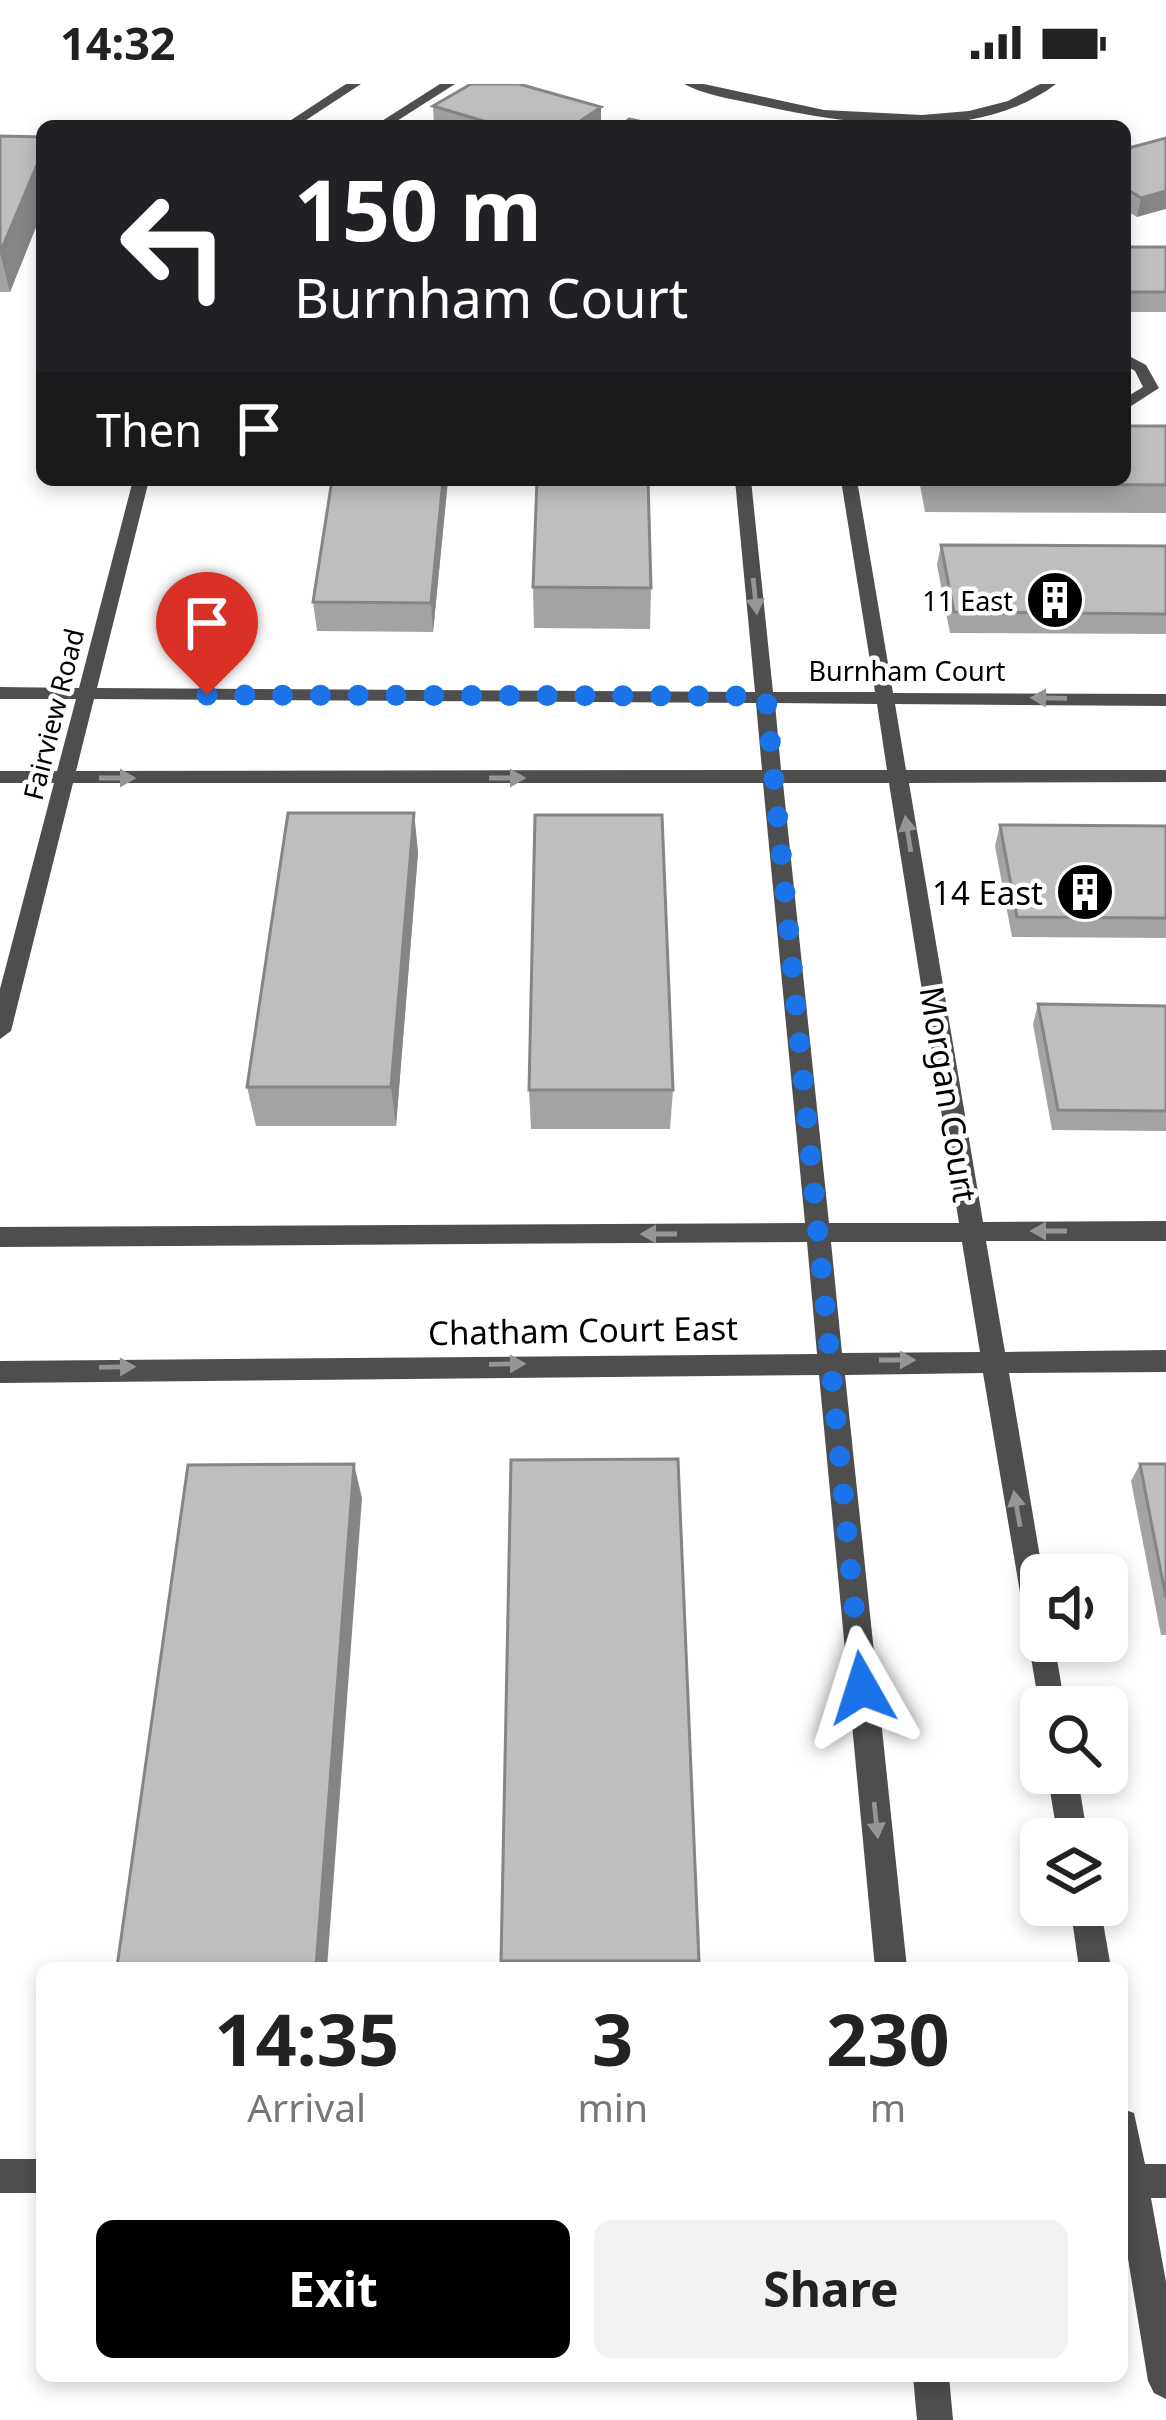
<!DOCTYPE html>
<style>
:root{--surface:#fff;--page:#f2f2f2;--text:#222;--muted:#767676;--accent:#000}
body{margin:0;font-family:"Noto Sans",sans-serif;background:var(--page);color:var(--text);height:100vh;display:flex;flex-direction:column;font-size:45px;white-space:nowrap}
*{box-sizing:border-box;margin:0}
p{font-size:39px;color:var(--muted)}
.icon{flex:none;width:66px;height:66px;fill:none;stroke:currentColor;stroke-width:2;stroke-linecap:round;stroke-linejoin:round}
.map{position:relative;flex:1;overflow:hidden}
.panel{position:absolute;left:36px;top:1878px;width:1092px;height:420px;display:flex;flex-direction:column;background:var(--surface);border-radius:18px;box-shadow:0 6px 18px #0003}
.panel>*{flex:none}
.guide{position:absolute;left:36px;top:36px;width:1095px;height:366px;border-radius:18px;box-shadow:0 6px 18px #0003;background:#202124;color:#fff;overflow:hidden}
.tools{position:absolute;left:1020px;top:1470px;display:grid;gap:24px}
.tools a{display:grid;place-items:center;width:108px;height:108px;border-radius:18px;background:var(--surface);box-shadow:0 6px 18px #0003;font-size:60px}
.pin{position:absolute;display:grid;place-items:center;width:102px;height:102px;color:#fff;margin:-123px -51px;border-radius:50% 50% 50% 0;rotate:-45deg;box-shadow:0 0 12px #0007}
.pin .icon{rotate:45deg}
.me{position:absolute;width:132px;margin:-66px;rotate:354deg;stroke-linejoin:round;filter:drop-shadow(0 0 9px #0008)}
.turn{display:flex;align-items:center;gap:42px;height:252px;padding:0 60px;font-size:54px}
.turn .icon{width:156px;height:156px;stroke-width:2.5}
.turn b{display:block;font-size:84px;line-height:102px}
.then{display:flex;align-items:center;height:114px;padding:0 60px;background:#0003;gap:24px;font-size:45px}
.eta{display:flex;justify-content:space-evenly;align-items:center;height:204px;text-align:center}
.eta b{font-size:72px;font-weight:700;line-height:84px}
.cta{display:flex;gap:24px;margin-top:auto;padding:24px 60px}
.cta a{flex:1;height:138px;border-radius:18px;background:var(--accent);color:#fff;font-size:48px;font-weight:700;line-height:138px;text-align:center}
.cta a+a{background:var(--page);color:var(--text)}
.status{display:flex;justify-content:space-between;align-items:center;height:84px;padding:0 60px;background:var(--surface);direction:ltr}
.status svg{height:33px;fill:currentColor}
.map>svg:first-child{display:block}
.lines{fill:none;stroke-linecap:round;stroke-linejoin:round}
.minor{fill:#4e4e4e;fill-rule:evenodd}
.wall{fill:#a3a3a3}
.shaded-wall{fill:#858585}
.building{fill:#bebebe;stroke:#858585;stroke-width:3}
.oneway{fill:#959595}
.route{stroke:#1a73e8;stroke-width:21;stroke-dasharray:0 37.8}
.labels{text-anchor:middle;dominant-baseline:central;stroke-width:9;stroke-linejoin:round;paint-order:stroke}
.far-poi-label{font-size:27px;fill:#000;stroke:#fff;text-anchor:end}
.far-street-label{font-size:27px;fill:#000;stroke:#fff}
.poi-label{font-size:33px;fill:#000;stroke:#fff;text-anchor:end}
.street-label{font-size:33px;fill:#000;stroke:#fff}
</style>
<div class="status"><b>14:32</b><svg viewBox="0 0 49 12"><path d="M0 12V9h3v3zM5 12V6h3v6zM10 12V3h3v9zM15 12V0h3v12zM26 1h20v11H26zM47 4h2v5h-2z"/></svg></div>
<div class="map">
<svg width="1166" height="2336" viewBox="0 0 1166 2336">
<rect width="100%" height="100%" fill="#fff"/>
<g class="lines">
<g class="minor">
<path d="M346 0H361L297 42H282Z"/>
<path d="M440 0H455L389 42H374Z"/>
<path d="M684 0H704L824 26 922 31 969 27 1008 17 1040 0H1056C975 61 848 41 755 20 732 15 704 11 684 0Z"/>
<path d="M1125 270 1146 281 1159 304 1125 326V314L1143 303 1135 287 1125 281Z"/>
<path d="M133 396H149L97 604 755 608 735 396H751L773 608H875L841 396H857L893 609 1166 610V622L895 620 906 686H1166V698L909 699 983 1138 1166 1137V1157H986L1005 1268 1166 1266V1288L1009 1289 1043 1491 1041 1557H1054L1065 1623H1041V1633L983 1289 845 1291 907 1884H875L819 1291 0 1299V1277L817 1270 807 1158 0 1163V1143L805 1139 763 699H73L11 947 0 955V905L54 699H0V687H57L76 615H0V603L79 604ZM94 615 756 619 762 686 76 687ZM775 619 877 620 887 686H781ZM783 699H889L959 1139H829ZM831 1158H962L980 1268 842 1269Z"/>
<path d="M1047 1689H1077L1088 1755H1058Z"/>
<path d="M1070 1821H1100L1111 1884H1079Z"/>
<path d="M1122 2025 1134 2029 1145 2080H1166V2114H1151L1166 2198V2315L1154 2309 1148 2297 1122 2138Z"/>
<rect x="0" y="2075" width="42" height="34"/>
<path d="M913 2292H949L953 2336H917Z"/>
</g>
</g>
<g class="wall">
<path d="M433 22 601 42H437L434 41Z"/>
<path d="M0 52 42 53V128L10 208H0Z"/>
<path d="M1166 54 1137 133 1125 126V65Z"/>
<rect x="1125" y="163" width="41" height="65"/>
<path d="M1166 342V429L925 428 919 396H1125Z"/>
<path d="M332 396H448L433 548 317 547 313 518Z"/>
<path d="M941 461 1166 462V550L950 549 937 481Z"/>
<path d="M533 503 651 504 650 545 534 544Z"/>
<path d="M414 729 418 769 396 1042H256L247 1003Z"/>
<path d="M1000 741 1166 742V854L1012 853 995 762Z"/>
<path d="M1038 920 1166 922V1047L1052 1046 1033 940Z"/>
<path d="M529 1006H673L670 1045H531Z"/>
<path d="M1140 1380H1166V1551H1161L1131 1397Z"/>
<path d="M501 1877H699L698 1884H502Z"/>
</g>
<g class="shaded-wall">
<path d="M601 23V42H573Z"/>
<path d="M42 69V128L10 208 0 169Z"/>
<path d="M1166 107V125L1137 133 1141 114Z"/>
<path d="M443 396H448L433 548 431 519Z"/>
<path d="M414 729 418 769 396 1042 391 1003Z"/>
<path d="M354 1380 362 1414 327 1884H316Z"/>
</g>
<g class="building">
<path d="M471 0H519L601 23 573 42H500L433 22Z"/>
<path d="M629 35 662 42H621Z"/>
<path d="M0 52 42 53V69L0 169Z"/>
<path d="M1166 54V107L1141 114 1125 104V65Z"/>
<rect x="1125" y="163" width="41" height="45"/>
<path d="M1125 342H1166V401L930 399 929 396H1125Z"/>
<path d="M332 396H443L431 519 313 518Z"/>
<path d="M537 396H648L651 504 533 503Z"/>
<path d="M941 461 1166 462V530L954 528Z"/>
<path d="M288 729H414L391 1003H247Z"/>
<path d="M535 731H662L673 1006H529Z"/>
<path d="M1000 741 1166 742V834L1017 833Z"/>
<path d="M1038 920 1166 922V1027L1058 1026Z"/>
<path d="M678 1375 699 1877H501L511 1376Z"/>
<path d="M354 1380 316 1883H117L188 1381Z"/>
<path d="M1140 1380H1166V1514Z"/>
</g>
<defs><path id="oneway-solid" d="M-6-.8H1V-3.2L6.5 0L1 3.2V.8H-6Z" transform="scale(3)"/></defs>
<g class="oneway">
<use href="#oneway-solid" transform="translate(755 512) rotate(84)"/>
<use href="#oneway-solid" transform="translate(1049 614) rotate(-179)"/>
<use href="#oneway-solid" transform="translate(117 694)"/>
<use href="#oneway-solid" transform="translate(507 694)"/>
<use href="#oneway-solid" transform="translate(908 750) rotate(-99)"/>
<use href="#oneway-solid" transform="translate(1049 1147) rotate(180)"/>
<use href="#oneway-solid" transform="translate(659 1150) rotate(180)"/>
<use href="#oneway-solid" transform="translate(897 1276)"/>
<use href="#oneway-solid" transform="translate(507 1280) rotate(-1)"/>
<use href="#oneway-solid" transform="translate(117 1283) rotate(-1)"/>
<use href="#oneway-solid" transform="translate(1017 1425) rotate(-100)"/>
<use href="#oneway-solid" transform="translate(876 1736) rotate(84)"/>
</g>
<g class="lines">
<path class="route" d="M207 611 766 612 862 1604"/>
</g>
<defs>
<g id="building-disc" transform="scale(3)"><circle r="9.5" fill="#000" stroke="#fff"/><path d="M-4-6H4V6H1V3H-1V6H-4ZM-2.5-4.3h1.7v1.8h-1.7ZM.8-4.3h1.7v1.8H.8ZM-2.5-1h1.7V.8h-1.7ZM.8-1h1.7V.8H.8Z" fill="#fff"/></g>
</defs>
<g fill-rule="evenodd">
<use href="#building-disc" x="1055" y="516"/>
<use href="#building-disc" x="1085" y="808"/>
</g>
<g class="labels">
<g class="far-poi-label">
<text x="1013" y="516">11 East</text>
</g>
<g class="far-street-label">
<text x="907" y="586">Burnham Court</text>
<text transform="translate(53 630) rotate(-76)">Fairview Road</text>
</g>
<g class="poi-label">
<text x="1043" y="808">14 East</text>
</g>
<g class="street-label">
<text transform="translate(949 1010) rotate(81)">Morgan Court</text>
<text transform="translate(583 1246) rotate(-1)">Chatham Court East</text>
</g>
</g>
</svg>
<div class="tools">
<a><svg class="icon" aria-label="sound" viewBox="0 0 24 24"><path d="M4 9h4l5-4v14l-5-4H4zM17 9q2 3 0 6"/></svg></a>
<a><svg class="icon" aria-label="search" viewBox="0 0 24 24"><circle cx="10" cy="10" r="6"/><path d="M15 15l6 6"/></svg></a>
<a><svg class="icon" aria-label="layers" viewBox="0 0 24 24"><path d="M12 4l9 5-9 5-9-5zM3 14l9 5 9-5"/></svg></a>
</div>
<div class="pin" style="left:207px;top:611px;background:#d93025"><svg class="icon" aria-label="arrive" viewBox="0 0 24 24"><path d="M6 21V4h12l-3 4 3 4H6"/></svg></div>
<svg class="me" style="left:862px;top:1604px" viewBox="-20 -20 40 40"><path d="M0-17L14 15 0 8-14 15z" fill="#1a73e8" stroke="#fff" stroke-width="4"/></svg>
<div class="guide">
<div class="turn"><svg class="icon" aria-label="left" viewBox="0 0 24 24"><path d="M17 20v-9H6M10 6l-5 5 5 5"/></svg><div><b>150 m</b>Burnham Court</div></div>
<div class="then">Then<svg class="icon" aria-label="arrive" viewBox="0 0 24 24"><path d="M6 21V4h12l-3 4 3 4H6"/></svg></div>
</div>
<section class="panel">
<div class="eta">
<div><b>14:35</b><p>Arrival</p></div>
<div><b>3</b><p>min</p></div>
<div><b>230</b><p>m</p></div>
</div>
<div class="cta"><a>Exit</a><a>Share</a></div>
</section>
</div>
